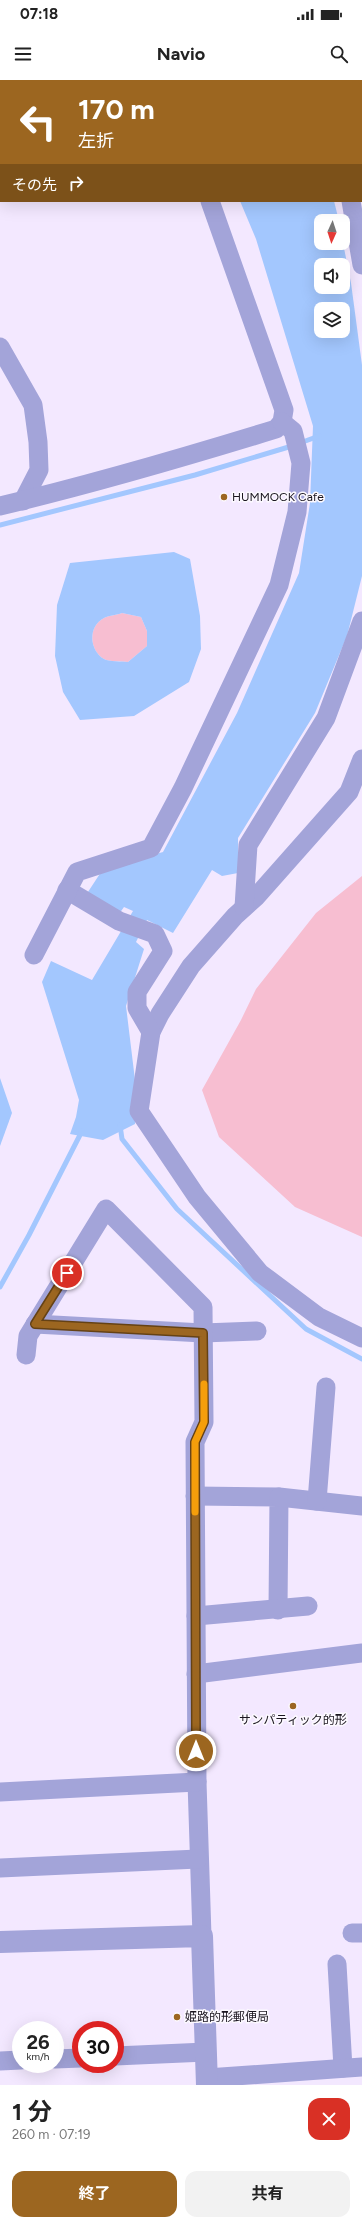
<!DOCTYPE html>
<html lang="ja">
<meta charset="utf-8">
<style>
:root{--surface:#fff;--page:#f2f2f2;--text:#222;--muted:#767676;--accent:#9c6620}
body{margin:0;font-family:Figtree,"Noto Sans JP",sans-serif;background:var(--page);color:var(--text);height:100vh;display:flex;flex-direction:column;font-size:15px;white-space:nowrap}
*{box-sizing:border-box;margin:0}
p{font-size:13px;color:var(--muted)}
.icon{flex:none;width:22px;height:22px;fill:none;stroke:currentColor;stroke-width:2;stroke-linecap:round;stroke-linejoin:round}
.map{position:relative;height:2005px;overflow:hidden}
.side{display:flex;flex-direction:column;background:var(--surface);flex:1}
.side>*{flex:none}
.top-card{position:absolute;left:0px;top:0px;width:362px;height:122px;box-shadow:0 4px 16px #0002;background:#9c6620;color:#fff;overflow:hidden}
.needle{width:26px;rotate:183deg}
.buttons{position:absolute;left:314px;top:134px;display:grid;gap:8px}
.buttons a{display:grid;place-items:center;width:36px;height:36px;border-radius:8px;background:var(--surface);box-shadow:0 4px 16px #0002;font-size:20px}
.speed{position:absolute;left:12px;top:1941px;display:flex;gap:8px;font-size:20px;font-weight:700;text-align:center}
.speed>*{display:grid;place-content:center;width:52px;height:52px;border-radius:50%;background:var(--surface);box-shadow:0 4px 16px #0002;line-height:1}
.speed small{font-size:10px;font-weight:400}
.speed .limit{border:6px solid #d22;background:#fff;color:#111}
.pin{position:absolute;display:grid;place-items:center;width:34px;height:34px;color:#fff;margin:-17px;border:2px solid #fff;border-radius:50%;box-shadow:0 1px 4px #0007}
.me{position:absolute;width:44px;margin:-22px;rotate:0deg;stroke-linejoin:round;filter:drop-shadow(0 0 3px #0008)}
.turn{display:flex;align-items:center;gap:14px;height:84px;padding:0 12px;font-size:18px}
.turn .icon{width:52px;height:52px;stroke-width:2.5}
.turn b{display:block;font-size:28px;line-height:34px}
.then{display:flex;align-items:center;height:38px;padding:0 12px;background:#0003;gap:8px;font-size:15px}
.round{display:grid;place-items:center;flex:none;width:42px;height:42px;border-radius:12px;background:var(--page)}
.overview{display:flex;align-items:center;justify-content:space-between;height:68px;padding:0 12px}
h1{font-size:24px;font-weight:700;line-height:30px}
.action{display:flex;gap:8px;margin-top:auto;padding:8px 12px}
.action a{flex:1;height:46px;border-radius:12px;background:var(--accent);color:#fff;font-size:16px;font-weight:700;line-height:46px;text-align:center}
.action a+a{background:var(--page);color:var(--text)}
.status{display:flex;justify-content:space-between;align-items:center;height:28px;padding:0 20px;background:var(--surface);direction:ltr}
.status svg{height:11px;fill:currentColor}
header{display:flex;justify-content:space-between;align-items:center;height:52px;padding:0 12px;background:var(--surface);font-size:18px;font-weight:700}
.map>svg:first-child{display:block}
.green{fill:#f7bed1}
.water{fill:#a3c7fe;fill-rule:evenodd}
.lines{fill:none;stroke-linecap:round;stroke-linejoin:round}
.stream{stroke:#a3c7fe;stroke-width:5}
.minor{stroke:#a3a4d9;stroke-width:19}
.tertiary{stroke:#a3a4d9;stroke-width:22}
.route-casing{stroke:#654215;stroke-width:10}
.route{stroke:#9c6620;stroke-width:7}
.slow{stroke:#f59e0b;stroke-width:7}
.poi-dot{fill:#9c6620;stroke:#fcf9ff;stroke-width:1.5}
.labels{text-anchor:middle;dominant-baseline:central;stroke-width:3;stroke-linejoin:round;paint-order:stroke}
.poi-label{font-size:12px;fill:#1a151f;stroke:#fcf9ff;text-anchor:start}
</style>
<div class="status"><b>07:18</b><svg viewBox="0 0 49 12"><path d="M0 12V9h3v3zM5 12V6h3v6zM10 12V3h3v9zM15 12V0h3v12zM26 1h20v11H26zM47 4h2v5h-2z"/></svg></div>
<header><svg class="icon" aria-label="menu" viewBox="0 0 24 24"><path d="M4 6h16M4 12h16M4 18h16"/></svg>Navio<svg class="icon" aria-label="search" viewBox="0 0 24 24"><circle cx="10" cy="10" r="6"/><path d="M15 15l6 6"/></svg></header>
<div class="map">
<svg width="362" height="2005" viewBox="0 0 362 2005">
<rect width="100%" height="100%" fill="#f3e8ff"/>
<g class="green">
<path d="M122 533 141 537 147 551V566L128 582C122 581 109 582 104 579 89 570 88 546 104 538 110 535 117 535 122 533Z"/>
<path d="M362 796V1157L295 1127 219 1057 202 1010 241 940 256 909 316 833Z"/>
</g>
<g class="water">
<path d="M240 121H334L339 141H321V163H343L351 203 362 285V496L347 556 315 633 238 758V793L222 796 212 790 173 853 147 840 136 862 144 869 126 926 135 1000V1044L103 1060 70 1054 76 1037 79 1020 42 902 51 881 92 900 133 831 124 827 119 834 86 815 103 789 163 772 237 633 299 493 310 423 313 346 256 159ZM321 185H343V207H321ZM321 229H343V251H321Z"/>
<path d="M174 472 190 479 200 536 201 569 189 602 134 636 80 640 63 612 55 576 57 525 70 483ZM122 533 141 537 147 551V566L128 582C122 581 109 582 104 579 89 570 88 546 104 538 110 535 117 535 122 533Z"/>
<path d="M0 998 12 1033 0 1066Z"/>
</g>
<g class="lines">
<g class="stream">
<path d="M300 363 319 356"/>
<path d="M0 445 195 395 292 366"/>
<path d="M120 1045 122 1059 177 1129 306 1249 362 1279"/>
<path d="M0 1207 29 1155 82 1051"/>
</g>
<g class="minor">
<path d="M167 0 168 1"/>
<path d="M327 0V1"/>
<path d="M361 30H362"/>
<path d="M351 121 362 185"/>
<path d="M0 267 33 325 38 362 39 390 23 421"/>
<path d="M0 426C93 404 185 377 276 349L282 342 284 330 210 121"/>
<path d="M362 679 349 712 256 817 235 836 191 886 160 934 151 952 139 1031 197 1117 260 1193 319 1237 362 1258"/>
<path d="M67 810 119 841 155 854 163 871 137 912V928L151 952"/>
<path d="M244 827 248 765 326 638 362 541"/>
<path d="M34 875 77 792 151 768 183 708 279 505 297 432 301 383 293 351 282 342"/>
<path d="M35 1244 203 1253 257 1251"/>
<path d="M26 1275 28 1256 106 1129 203 1227 204 1342 195 1362 197 1702 202 1856"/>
<path d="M195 1416 279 1417 278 1530"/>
<path d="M279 1417 362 1426"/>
<path d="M317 1421 326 1307"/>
<path d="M196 1536 308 1526"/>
<path d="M196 1594 362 1573"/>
<path d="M0 1712 197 1702"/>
<path d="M0 1788 198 1779"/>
<path d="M352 1853H362"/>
<path d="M337 1884 343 1988"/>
<path d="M115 1976 206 1972"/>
<path d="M55 1979 81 1978"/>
<path d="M0 1981 21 1980"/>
<path d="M207 1998 362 1987"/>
</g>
<path class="tertiary" d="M0 1862 202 1856 207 2005"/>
</g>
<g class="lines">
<g class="route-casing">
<path id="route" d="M67 1193 35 1244 203 1253 204 1342 195 1362 196 1671"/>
</g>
<use href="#route" class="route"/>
<path class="slow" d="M195 1432V1362L204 1342V1304"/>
</g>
<g class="poi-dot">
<circle cx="224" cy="417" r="4"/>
<circle cx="293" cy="1626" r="4"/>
<circle cx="177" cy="1937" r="4"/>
</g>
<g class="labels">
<g class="poi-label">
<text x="232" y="417">HUMMOCK Cafe</text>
<text x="293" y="1640" text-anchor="middle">サンパティック的形</text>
<text x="185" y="1937">姫路的形郵便局</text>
</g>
</g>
</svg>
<div class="buttons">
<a><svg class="needle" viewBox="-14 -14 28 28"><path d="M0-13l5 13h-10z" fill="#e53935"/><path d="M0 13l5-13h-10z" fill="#767676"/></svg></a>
<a><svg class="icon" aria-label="sound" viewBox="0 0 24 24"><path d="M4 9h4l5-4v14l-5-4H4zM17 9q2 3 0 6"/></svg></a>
<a><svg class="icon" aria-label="layers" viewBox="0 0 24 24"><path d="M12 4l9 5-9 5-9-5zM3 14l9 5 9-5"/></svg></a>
</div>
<div class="speed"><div>26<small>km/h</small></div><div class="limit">30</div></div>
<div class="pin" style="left:67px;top:1193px;background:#d93025"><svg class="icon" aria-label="arrive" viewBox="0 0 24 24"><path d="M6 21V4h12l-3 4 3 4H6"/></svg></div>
<svg class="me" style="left:196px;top:1671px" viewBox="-20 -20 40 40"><circle r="17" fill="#9c6620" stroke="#fff" stroke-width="3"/><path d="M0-11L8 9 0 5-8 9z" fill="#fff"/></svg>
<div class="top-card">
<div class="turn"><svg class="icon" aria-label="left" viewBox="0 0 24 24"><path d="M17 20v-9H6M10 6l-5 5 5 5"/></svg><div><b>170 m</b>左折</div></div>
<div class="then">その先<svg class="icon" aria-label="right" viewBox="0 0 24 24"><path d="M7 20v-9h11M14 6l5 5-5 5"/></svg></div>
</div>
</div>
<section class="side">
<div class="overview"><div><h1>1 分</h1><p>260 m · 07:19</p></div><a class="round" style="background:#d93025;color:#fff"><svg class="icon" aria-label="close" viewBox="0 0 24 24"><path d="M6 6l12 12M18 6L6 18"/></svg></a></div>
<div class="action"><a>終了</a><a>共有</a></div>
</section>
